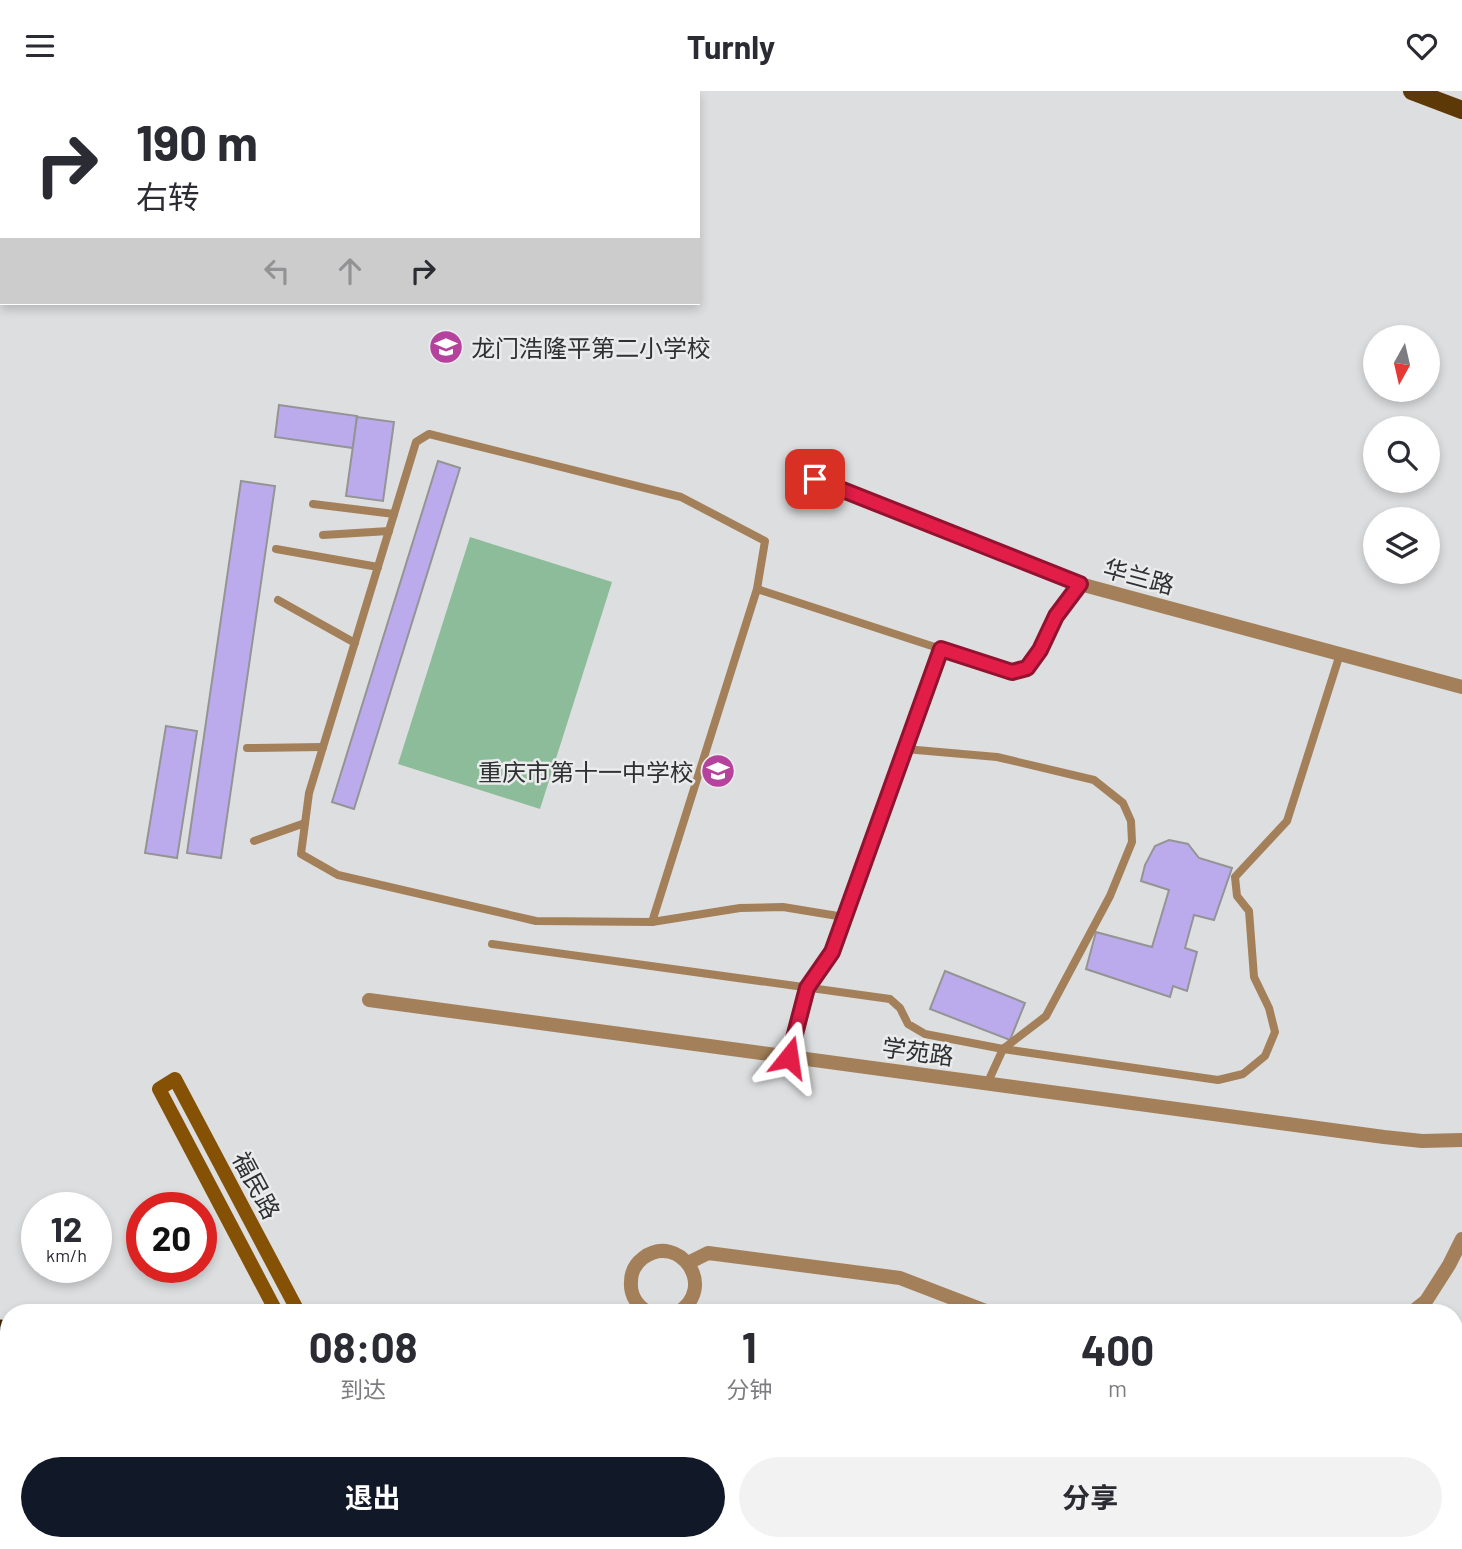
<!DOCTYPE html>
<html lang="zh">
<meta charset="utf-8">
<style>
:root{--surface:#fff;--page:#f2f2f3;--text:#2b2b33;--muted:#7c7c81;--accent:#111827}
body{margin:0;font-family:Barlow,"Noto Sans SC",sans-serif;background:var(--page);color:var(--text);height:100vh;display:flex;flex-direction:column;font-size:26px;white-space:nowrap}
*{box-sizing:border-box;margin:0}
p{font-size:23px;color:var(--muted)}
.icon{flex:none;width:38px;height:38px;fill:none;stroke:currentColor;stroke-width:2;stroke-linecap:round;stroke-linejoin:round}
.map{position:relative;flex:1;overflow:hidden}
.sheet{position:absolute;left:0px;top:1213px;width:1463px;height:247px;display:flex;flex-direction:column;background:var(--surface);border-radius:28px 28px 0 0;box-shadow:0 4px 10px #0003}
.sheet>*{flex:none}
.hud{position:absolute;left:0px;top:0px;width:700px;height:214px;box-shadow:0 4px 10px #0003;background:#fff;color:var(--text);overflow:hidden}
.needle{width:46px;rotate:188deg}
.buttons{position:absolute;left:1363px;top:234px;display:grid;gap:14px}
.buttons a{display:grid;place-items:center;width:77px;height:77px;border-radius:50%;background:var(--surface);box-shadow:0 4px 10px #0003;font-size:35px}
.speed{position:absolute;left:21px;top:1101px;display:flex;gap:14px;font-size:35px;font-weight:700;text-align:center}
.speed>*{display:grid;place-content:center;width:91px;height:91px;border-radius:50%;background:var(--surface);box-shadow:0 4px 10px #0003;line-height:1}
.speed small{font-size:18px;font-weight:400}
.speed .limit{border:10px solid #d22;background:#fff;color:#111}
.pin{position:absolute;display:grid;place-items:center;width:60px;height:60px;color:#fff;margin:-30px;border-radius:14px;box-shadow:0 4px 10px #0006}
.me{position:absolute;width:77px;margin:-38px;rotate:15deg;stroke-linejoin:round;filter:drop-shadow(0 0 5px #0008)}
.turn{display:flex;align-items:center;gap:24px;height:147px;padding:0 21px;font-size:32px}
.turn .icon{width:91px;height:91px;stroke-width:2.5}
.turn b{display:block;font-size:49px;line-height:60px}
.lanes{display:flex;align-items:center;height:66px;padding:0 21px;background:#0003;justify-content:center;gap:35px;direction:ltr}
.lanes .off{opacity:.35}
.eta{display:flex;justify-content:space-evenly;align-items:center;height:119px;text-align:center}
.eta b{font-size:42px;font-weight:700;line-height:49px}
.action{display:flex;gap:14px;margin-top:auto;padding:14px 21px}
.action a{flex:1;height:80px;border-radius:42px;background:var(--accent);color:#fff;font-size:28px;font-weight:700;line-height:80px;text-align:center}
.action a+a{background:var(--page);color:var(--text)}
header{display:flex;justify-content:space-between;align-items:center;height:91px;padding:0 21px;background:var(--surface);font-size:32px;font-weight:700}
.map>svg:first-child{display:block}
.green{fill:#8dbc9b}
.building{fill:#bbabec;stroke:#949495;stroke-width:2}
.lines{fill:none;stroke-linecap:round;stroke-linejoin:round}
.service{stroke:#a4805a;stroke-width:8}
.minor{stroke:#a4805a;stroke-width:14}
.tertiary{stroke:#a4805a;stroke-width:14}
.secondary{stroke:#855105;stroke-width:14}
.primary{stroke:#5d3908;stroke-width:18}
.trunk{stroke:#4e2e05;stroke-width:19}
.motorway{stroke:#3f2402;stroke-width:21}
.route-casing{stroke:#92132f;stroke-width:18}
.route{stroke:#e11d48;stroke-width:12}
.labels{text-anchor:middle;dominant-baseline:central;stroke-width:5;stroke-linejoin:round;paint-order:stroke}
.poi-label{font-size:24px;fill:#2f3030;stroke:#eaebec;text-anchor:start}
.street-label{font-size:24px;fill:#2f3030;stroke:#eaebec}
</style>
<header><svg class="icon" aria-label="menu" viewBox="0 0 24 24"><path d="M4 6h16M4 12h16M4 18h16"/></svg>Turnly<svg class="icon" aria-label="heart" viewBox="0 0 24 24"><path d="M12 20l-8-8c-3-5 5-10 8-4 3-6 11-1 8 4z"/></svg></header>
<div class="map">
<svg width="1462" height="1458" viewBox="0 0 1462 1458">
<rect width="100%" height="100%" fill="#dddedf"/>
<g class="green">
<path d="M470 446 612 491 540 718 398 673Z"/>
<path d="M114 1452 164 1458H54L84 1453Z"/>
</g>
<g class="building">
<path d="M279 314 357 325 353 357 275 346Z"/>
<path d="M357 326 394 331 383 410 346 405Z"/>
<path d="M438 370 460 377 354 718 332 711Z"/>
<path d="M241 390 275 395 221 767 187 762Z"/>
<path d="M166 635 197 640 177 767 145 762Z"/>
<path d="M1169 749 1188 753 1199 767 1232 777 1214 829 1194 824 1185 857 1197 861 1187 900 1173 895 1170 906 1086 878 1096 841 1152 856 1169 799 1141 790 1145 774 1155 755Z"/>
<path d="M945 880 1025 912 1010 949 930 918Z"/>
</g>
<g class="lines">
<g class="service">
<path d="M5 2 7 0"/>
<path d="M0 11 2 8"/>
<path d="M313 413 394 423"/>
<path d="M323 444 389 440"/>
<path d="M276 458 378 476"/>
<path d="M278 509 355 552"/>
<path d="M247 657 323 656"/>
<path d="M254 750 305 732"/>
<path d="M844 826 783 816 740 817 652 831 757 498 941 558"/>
<path d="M652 831 536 830 338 784 301 763 309 702 416 351 429 343 681 406 765 450 757 498"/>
<path d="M492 853 890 908 900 917 908 933 925 943 1003 958 1046 925 1110 805 1132 751 1131 730 1123 712 1094 689 997 666 905 658"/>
<path d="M789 966 807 897 832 861 941 558 1012 581 1027 577 1039 559 1056 525 1080 493"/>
<path d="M987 993 1003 958 1218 989 1243 983 1265 965 1275 941 1269 917 1254 886 1249 820 1237 805 1235 786 1287 730 1340 563"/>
<path d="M631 1451 685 1458"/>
<path d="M881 1458 894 1451"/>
</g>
<g class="minor">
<path d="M815 388 1080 493 1462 596"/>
<path d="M688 1172 708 1162 900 1187 991 1222"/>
<path d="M649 1222C637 1215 630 1204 631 1191 631 1182 635 1173 643 1167 679 1140 719 1197 677 1222"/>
<path d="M1411 1222 1426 1210 1449 1174 1462 1148"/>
<path d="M979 1458 980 1451"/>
</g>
<path class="tertiary" d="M369 909 1384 1046 1422 1050 1462 1049"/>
<g class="secondary">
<path d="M98 2V0"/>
<path d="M0 194 2 192"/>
<path d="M277 1222 159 998 175 988 299 1222"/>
<path d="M397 1451 400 1458"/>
</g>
<path class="primary" d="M1412 0 1462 19"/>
<g class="trunk">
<path d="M0 1297 9 1300"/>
<path d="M0 1321 9 1325"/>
<path d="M335 1451 358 1458"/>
<path d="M426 1451 454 1458"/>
</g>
<g class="motorway">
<path d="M0 1239 9 1244"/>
<path d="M0 1264 9 1269"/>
<path d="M0 1403 9 1405"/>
<path d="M209 1451 239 1458"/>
<path d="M519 1451 556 1458"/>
<path d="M25 1458 46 1451"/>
</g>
</g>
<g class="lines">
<g class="route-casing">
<path id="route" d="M789 966 807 897 832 861 941 558 1012 581 1027 577 1040 559 1056 525 1080 493 815 388"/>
</g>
<use href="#route" class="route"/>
</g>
<defs>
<g id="school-disc" transform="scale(1.75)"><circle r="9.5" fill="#b5429c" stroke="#eaebec"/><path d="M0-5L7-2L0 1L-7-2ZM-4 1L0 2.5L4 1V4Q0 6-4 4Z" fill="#fff"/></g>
</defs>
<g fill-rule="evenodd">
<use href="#school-disc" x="446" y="256"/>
<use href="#school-disc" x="718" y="680"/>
</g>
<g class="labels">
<g class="poi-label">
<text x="471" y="256">龙门浩隆平第二小学校</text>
<text x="694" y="680" text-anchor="end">重庆市第十一中学校</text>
</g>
<g class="street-label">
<text transform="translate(1139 485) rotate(15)">华兰路</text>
<text transform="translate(918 960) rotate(8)">学苑路</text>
<text transform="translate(257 1094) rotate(62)">福民路</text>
</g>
</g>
</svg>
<div class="buttons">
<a><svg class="needle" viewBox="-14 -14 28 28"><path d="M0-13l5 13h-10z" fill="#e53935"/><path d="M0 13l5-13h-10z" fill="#7c7c81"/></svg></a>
<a><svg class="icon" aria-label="search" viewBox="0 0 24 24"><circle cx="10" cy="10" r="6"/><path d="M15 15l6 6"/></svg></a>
<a><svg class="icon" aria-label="layers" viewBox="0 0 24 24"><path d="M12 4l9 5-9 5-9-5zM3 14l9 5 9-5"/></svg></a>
</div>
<div class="speed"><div>12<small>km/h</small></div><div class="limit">20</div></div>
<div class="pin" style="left:815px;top:388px;background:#d93025"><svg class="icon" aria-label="arrive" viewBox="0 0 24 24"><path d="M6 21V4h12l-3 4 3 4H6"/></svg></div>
<svg class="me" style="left:789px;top:966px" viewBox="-20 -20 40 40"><path d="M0-17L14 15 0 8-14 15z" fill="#e11d48" stroke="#fff" stroke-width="4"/></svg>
<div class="hud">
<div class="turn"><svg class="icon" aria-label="right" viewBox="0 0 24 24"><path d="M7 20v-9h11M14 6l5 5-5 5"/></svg><div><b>190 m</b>右转</div></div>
<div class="lanes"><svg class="icon off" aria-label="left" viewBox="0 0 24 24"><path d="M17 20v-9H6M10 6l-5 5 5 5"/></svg><svg class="icon off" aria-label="ahead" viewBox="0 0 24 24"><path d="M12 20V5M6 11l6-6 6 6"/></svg><svg class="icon" aria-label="right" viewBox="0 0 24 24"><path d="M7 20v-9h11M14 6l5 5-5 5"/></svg></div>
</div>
<section class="sheet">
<div class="eta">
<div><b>08:08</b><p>到达</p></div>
<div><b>1</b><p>分钟</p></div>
<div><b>400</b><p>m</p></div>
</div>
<div class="action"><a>退出</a><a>分享</a></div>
</section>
</div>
